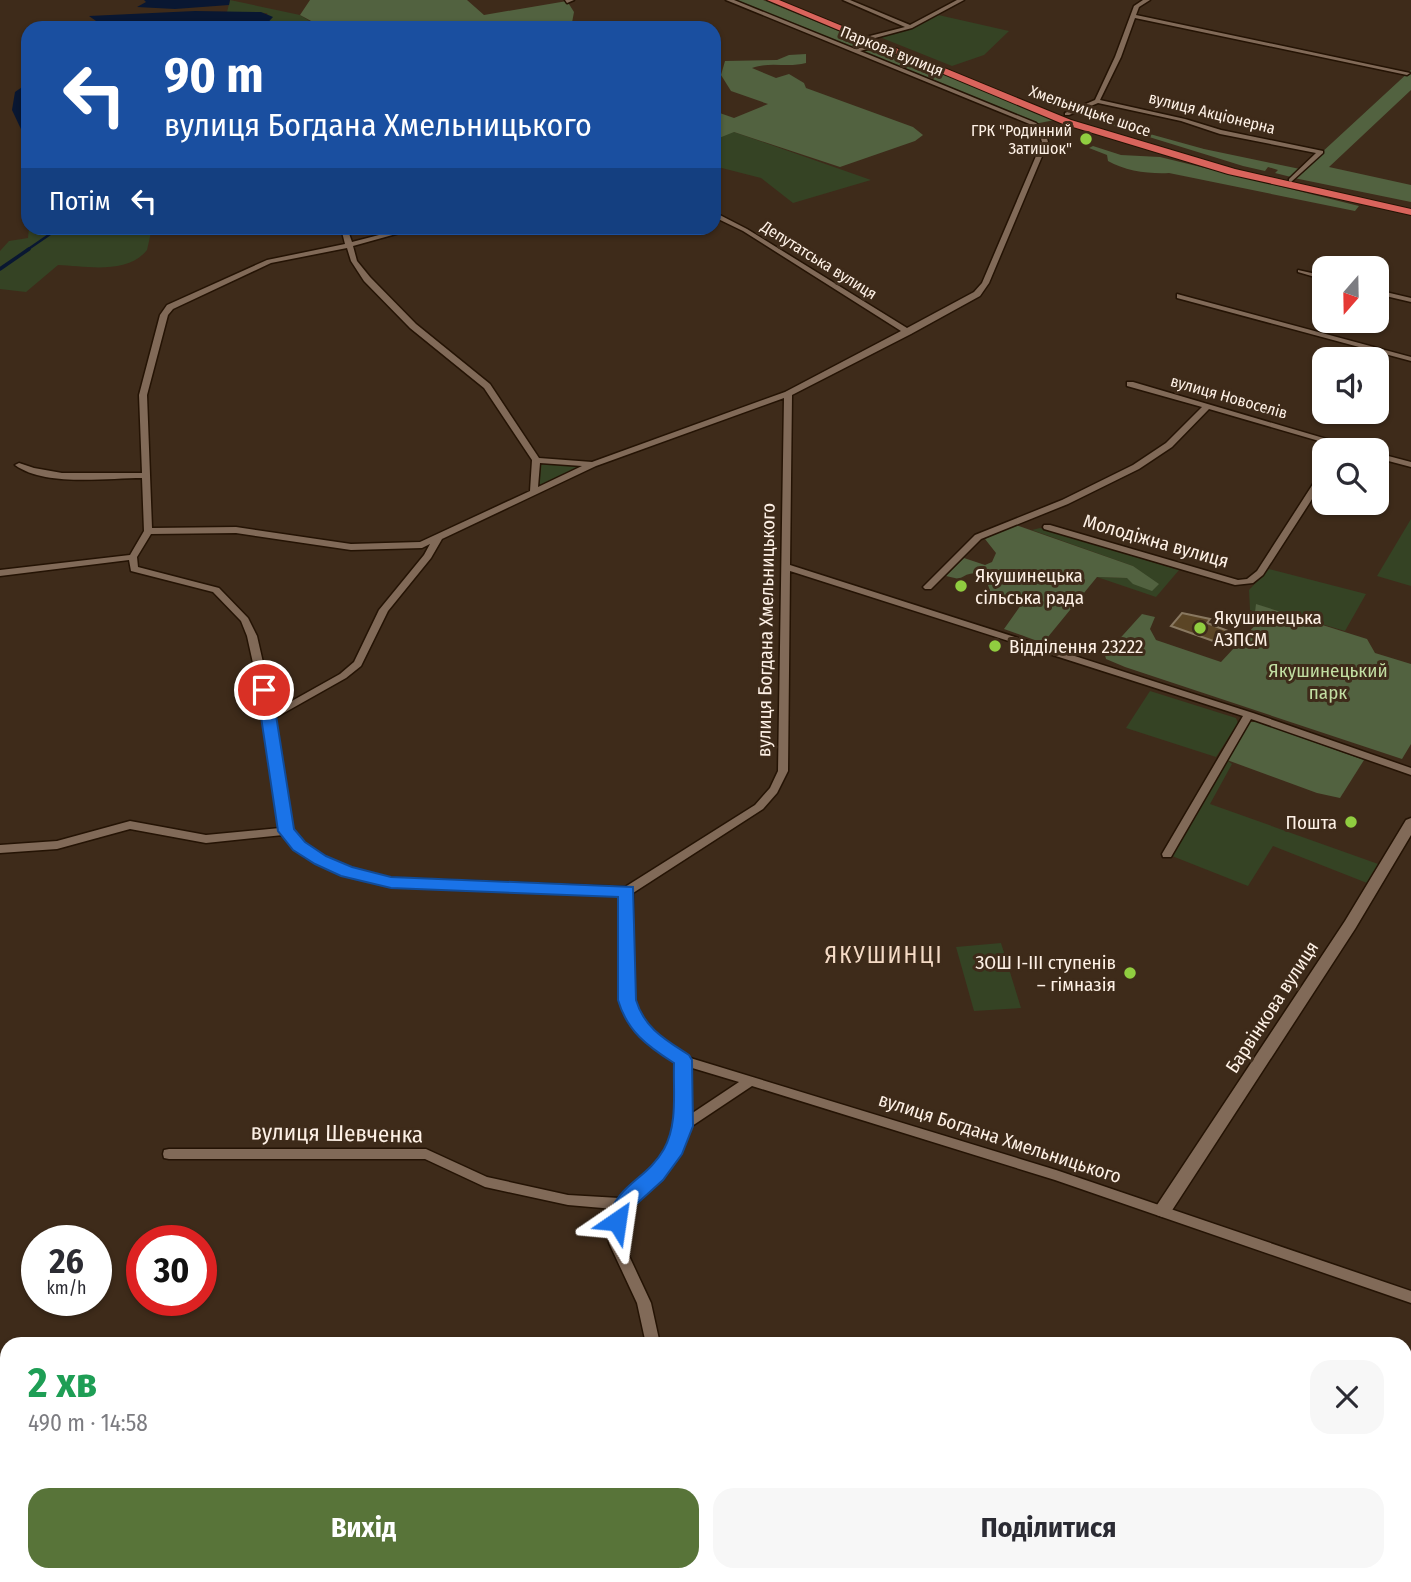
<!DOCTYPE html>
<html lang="uk">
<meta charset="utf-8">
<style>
:root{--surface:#fff;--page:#f7f7f7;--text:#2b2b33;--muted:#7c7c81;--accent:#587439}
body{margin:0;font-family:"Fira Sans Condensed",sans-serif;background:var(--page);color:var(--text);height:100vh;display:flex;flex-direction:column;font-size:26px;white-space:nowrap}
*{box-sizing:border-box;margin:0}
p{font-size:23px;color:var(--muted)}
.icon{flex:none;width:38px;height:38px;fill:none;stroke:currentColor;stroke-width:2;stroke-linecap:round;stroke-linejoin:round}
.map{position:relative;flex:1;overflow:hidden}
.panel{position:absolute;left:0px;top:1337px;width:1412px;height:245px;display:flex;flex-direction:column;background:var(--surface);border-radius:21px 21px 0 0;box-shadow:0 2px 5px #0004}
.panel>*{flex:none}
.top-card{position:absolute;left:21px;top:21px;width:700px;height:214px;border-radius:21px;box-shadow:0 2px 5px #0004;background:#1a4fa0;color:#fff;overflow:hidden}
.needle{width:46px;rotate:200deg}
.controls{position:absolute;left:1312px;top:256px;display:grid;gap:14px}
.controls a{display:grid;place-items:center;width:77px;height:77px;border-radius:14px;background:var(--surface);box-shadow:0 2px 5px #0004;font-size:35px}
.speed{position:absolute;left:21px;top:1225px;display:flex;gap:14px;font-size:35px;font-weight:700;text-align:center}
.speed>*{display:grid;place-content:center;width:91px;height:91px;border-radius:50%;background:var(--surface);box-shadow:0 2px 5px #0004;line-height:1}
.speed small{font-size:18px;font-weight:400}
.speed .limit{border:10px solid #d22;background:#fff;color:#111}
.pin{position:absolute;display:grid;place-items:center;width:60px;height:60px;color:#fff;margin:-30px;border:4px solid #fff;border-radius:50%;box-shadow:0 2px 7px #0007}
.me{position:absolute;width:77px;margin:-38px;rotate:32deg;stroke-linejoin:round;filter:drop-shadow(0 0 5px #0008)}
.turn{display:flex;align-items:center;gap:24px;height:147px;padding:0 28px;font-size:32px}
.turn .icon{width:91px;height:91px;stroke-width:2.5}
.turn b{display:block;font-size:49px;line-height:60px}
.then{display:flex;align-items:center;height:66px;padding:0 28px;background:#0003;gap:14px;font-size:26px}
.round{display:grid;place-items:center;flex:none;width:74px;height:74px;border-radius:21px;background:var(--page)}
.summary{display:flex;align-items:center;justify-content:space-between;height:119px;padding:0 28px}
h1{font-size:42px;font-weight:700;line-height:52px;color:#1e9e55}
.button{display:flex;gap:14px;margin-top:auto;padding:14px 28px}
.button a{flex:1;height:80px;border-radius:21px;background:var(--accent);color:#fff;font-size:28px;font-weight:700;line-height:80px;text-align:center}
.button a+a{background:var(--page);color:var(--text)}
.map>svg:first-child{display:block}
.green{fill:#354324}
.forest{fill:#526240}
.water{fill:#091732}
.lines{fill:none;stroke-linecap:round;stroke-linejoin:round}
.stream-far1{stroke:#091732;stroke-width:2.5}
.stream{stroke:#091732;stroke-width:3.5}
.building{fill:#5b4525;stroke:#897860;stroke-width:2}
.minor-casing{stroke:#241304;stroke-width:3}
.tertiary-casing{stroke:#241304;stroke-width:3}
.trunk-casing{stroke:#241304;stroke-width:2}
.minor{fill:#816a58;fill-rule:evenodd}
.tertiary{fill:#816a58;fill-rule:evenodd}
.trunk{fill:#d9645c;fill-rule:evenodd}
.route{fill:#1a73e8;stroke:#114b97;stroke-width:2}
.poi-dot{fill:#90cd40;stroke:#3e2b1a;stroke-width:2.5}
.labels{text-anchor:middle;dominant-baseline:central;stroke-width:6;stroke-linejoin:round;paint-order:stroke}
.far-street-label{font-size:16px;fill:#fef1e6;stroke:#3e2b1a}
.far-poi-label{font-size:16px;fill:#fef1e6;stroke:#3e2b1a;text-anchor:end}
.street-label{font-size:19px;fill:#fef1e6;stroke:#3e2b1a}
.poi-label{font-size:19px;fill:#fef1e6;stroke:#3e2b1a;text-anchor:start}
.park-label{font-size:19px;fill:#c2dea2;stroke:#3e2b1a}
.quarter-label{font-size:23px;letter-spacing:2px;fill:#f5dbc6;stroke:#3e2b1a}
.near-street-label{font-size:23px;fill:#fef1e6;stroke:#3e2b1a}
</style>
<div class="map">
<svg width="1411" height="1582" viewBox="0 0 1411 1582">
<rect width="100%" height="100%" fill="#3e2b1a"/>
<g class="green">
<path d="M230 0 300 15 314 24 309 28H263L269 23 267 13 227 12Z"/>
<path d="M934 14 1009 31 984 55 952 66 877 36 910 27Z"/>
<path d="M714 128 734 132 871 180 793 203 761 178 714 166Z"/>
<path d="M29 228H152L147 250C127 275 85 266 58 265L26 292 0 289V251L9 241 28 238Z"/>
<path d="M536 460 593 464 534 490Z"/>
<path d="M1411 519V586L1377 576Z"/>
<path d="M1040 528 1179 570 1156 597 1097 577 1127 578 1158 585 1133 566 1032 530Z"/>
<path d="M1269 569 1366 594 1345 631 1257 605 1255 612 1250 610 1249 590Z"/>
<path d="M1150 691 1236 718 1238 723 1216 757 1126 728Z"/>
<path d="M1227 760 1232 764 1210 804 1381 865 1367 883 1273 846 1248 886 1172 856Z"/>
<path d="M1001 943 1021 1008 974 1011 956 947Z"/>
</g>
<g class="forest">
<path d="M310 0H467L484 15 567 1 574 12 571 28H309L313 22 300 15Z"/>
<path d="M729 0H763L1055 120 1034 124Z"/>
<path d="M806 54V63C787 68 771 61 752 68L776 78 789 74 804 83 806 88 913 127 923 135 915 141 840 167 734 132 714 140V111L734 118 768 104 731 91 721 75 725 61 777 60 789 55Z"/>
<path d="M1411 70V90L1329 167 1411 185V202L1294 178Z"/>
<path d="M1110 123 1204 149 1300 169 1291 177 1275 173 1278 170 1268 167 1265 171 1243 166 1107 124Z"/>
<path d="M1093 146 1121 155 1160 157 1359 206 1355 211 1169 173C1149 174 1125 171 1108 161L1107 155 1089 148Z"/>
<path d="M1013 524 1133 566 1159 584 1152 591 1133 584 1127 578 1097 577 1043 643 1004 629 1021 605 990 591 985 576C974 571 968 573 959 579L946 576 964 558 985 565 992 562 996 553 985 539Z"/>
<path d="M1256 604 1367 639 1375 653 1411 664V744L1402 759 1125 667 1106 659 1105 655 1142 614 1155 617 1150 629 1156 640 1221 662 1260 620 1255 612Z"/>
<path d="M1249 722H1257L1364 760 1340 798 1317 793 1227 760Z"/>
</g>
<g class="water">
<path d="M144 0H230L229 5 175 9 137 7 146 2Z"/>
<path d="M195 11 261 12 273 17 263 28H106L89 16Z"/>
<path d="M28 83V144L12 110 15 92Z"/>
</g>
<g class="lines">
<path class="stream-far1" d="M27 250 59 228"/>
<path class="stream" d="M0 269 29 249"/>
</g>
<path class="building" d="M1182 613 1210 619 1207 623 1228 631 1219 643 1171 626Z"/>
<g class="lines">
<g class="minor-casing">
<g id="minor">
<path d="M565 0H574L567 3Z"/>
<path d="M726 0H734L855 49 879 44V46L860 51 1036 123 1045 131 1048 142 989 283 980 296 911 334 792 395 790 565 1253 713 1411 768V775L1251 719 1171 857H1163L1162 854 1243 716 790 571 788 771 777 793 763 809 633 893V1000L640 1017 653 1032 668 1045 687 1057 1056 1170 1411 1291V1303L1055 1180 752 1086 686 1130 683 1142 674 1159 663 1173 628 1207 623 1225V1243L651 1303 660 1344H646L637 1303 609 1243V1225L614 1209 568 1205 485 1187 425 1159H169L164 1158 163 1154 164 1150 169 1149H426L487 1177 568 1195 619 1198C635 1184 654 1169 666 1150 681 1125 677 1090 677 1062 650 1047 632 1029 621 1000V895L391 886 343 874 305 857 283 835 206 843 130 829 57 849 0 853V845L57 841 130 821 206 835 280 828 265 717 247 636 241 621 213 592 131 571 129 560 0 576V570L130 555 144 531 142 478C106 478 45 487 15 465L19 463 34 468 62 473H142L139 395 160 315 167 305 267 260 345 244 341 228H347L352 242 406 228H415L414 229 353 246 357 261 370 277 416 324 490 384 539 458 592 462 785 392 901 331 743 231 714 217V212L747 229 907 328 974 292 982 283 1042 142 1039 132 1032 125ZM347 248 351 261 364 281 410 328 484 388 532 460 530 491 420 542 351 544 236 527 152 528 147 395 168 315 173 309 271 263ZM784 398 778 771 770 788 755 805 625 887 391 878 350 868 313 851 291 830 275 718 346 678 361 666 388 611 431 558 442 539 596 466ZM540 463 582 466 538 487ZM236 533 351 550 422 548 430 544 424 555 379 610 354 662 340 674 274 711 257 636 248 618 219 588 138 567 137 557 151 534ZM689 1067 739 1082 688 1116Z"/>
<path d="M843 0H850L910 25 957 0H964L912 28 864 41 862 40V38L905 27Z"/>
<path d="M1143 0H1150L1139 7 1136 15 1410 73 1407 75 1135 18 1121 57 1100 100 1185 119 1221 130 1323 151V153L1291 182 1289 181V179L1316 153 1220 134 1181 121 1098 103 1069 115H1065V113L1095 100 1115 57 1134 6Z"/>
<path d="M1298 270 1325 276V280L1298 272Z"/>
<path d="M1377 290 1411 298V302L1377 294Z"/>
<path d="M1177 294 1411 357V361L1177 298Z"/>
<path d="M1127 382H1133L1364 450H1350L1209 409 1172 447 1139 469 1068 504 981 539 931 589H925L923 587 975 535 1062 500 1133 465 1166 443 1202 407 1127 386Z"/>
<path d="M1377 453 1411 462V467L1377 458Z"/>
<path d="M1322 470H1325V479L1263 575 1253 583 1235 585 1044 529 1043 527 1044 525H1050L1238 580 1247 579 1257 571Z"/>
<rect x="599" y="1575" width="16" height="7"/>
</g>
</g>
<g class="tertiary-casing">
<path id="tertiary" d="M1411 818V835L1355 929 1169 1215 1163 1217 1157 1215 1154 1210 1157 1205 1345 921 1406 820Z"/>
</g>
<g class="trunk-casing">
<path id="trunk" d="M767 0H779L1071 120 1235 169 1411 209V215L1228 174 1063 124Z"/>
</g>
<use href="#minor" class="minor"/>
<use href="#tertiary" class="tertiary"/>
<use href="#trunk" class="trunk"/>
</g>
<path class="route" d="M264 686 272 690 294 829 305 842 326 856 352 867 391 877 633 887 636 1000C644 1028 666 1040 689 1055L692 1060 693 1126 682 1154 663 1180 631 1209 624 1227 617 1229 610 1227 607 1221C618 1182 646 1181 664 1149 678 1124 673 1091 674 1063 647 1046 627 1031 618 1000V897L391 888 341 876 315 864 293 850 278 831 257 690Z"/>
<g class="poi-dot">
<circle cx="1086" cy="139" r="7"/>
<circle cx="961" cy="586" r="7"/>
<circle cx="1200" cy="628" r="7"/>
<circle cx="995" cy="646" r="7"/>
<circle cx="1351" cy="822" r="7"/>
<circle cx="1130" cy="973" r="7"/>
</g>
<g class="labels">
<g class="far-street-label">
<text transform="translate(892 51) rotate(22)">Паркова вулиця</text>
<text transform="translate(1090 111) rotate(19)">Хмельницьке шосе</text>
<text transform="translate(1212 113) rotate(14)">вулиця Акціонерна</text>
<text transform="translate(819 260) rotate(32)">Депутатська вулиця</text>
<text transform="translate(1229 397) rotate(16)">вулиця Новоселів</text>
</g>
<g class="far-poi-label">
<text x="1072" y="130">ГРК "Родинний<tspan x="1072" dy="18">Затишок"</tspan></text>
</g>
<g class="street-label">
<text transform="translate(1156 541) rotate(16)">Молодіжна вулиця</text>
<text transform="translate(766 630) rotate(-89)">вулиця Богдана Хмельницького</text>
<text transform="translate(1272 1007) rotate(-57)">Барвінкова вулиця</text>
<text transform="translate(1000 1138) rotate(18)">вулиця Богдана Хмельницького</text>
</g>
<g class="poi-label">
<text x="975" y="575">Якушинецька<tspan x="975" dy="22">сільська рада</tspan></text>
<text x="1214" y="617">Якушинецька<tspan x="1214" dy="22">АЗПСМ</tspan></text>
<text x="1009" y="646">Відділення 23222</text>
<text x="1337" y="822" text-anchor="end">Пошта</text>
<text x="1116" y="962" text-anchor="end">ЗОШ І-ІІІ ступенів<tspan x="1116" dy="22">– гімназія</tspan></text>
</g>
<g class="park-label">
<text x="1328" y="670">Якушинецький<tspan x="1328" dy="22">парк</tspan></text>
</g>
<g class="quarter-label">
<text x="884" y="955">ЯКУШИНЦІ</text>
</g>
<g class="near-street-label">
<text transform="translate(337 1133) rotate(1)">вулиця Шевченка</text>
</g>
</g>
</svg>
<div class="controls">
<a><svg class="needle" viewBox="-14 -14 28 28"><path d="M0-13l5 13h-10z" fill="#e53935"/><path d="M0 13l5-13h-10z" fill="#7c7c81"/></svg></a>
<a><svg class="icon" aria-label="sound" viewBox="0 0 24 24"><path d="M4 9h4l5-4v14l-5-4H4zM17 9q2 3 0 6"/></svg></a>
<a><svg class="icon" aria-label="search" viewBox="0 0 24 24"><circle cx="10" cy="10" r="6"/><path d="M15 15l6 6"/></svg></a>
</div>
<div class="speed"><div>26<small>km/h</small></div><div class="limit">30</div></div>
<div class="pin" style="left:264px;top:690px;background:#d93025"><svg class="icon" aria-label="arrive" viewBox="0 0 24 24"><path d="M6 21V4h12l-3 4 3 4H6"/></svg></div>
<svg class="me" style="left:617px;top:1221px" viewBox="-20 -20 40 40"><path d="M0-17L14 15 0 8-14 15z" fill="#1a73e8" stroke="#fff" stroke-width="4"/></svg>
<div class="top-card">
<div class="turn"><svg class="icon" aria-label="left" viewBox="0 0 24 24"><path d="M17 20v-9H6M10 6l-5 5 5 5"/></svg><div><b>90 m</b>вулиця Богдана Хмельницького</div></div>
<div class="then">Потім<svg class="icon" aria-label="left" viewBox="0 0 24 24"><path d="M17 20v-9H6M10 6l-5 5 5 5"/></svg></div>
</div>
<section class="panel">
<div class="summary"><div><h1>2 хв</h1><p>490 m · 14:58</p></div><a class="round"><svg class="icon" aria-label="close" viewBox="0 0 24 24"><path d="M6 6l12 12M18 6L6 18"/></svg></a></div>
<div class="button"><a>Вихід</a><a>Поділитися</a></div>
</section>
</div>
